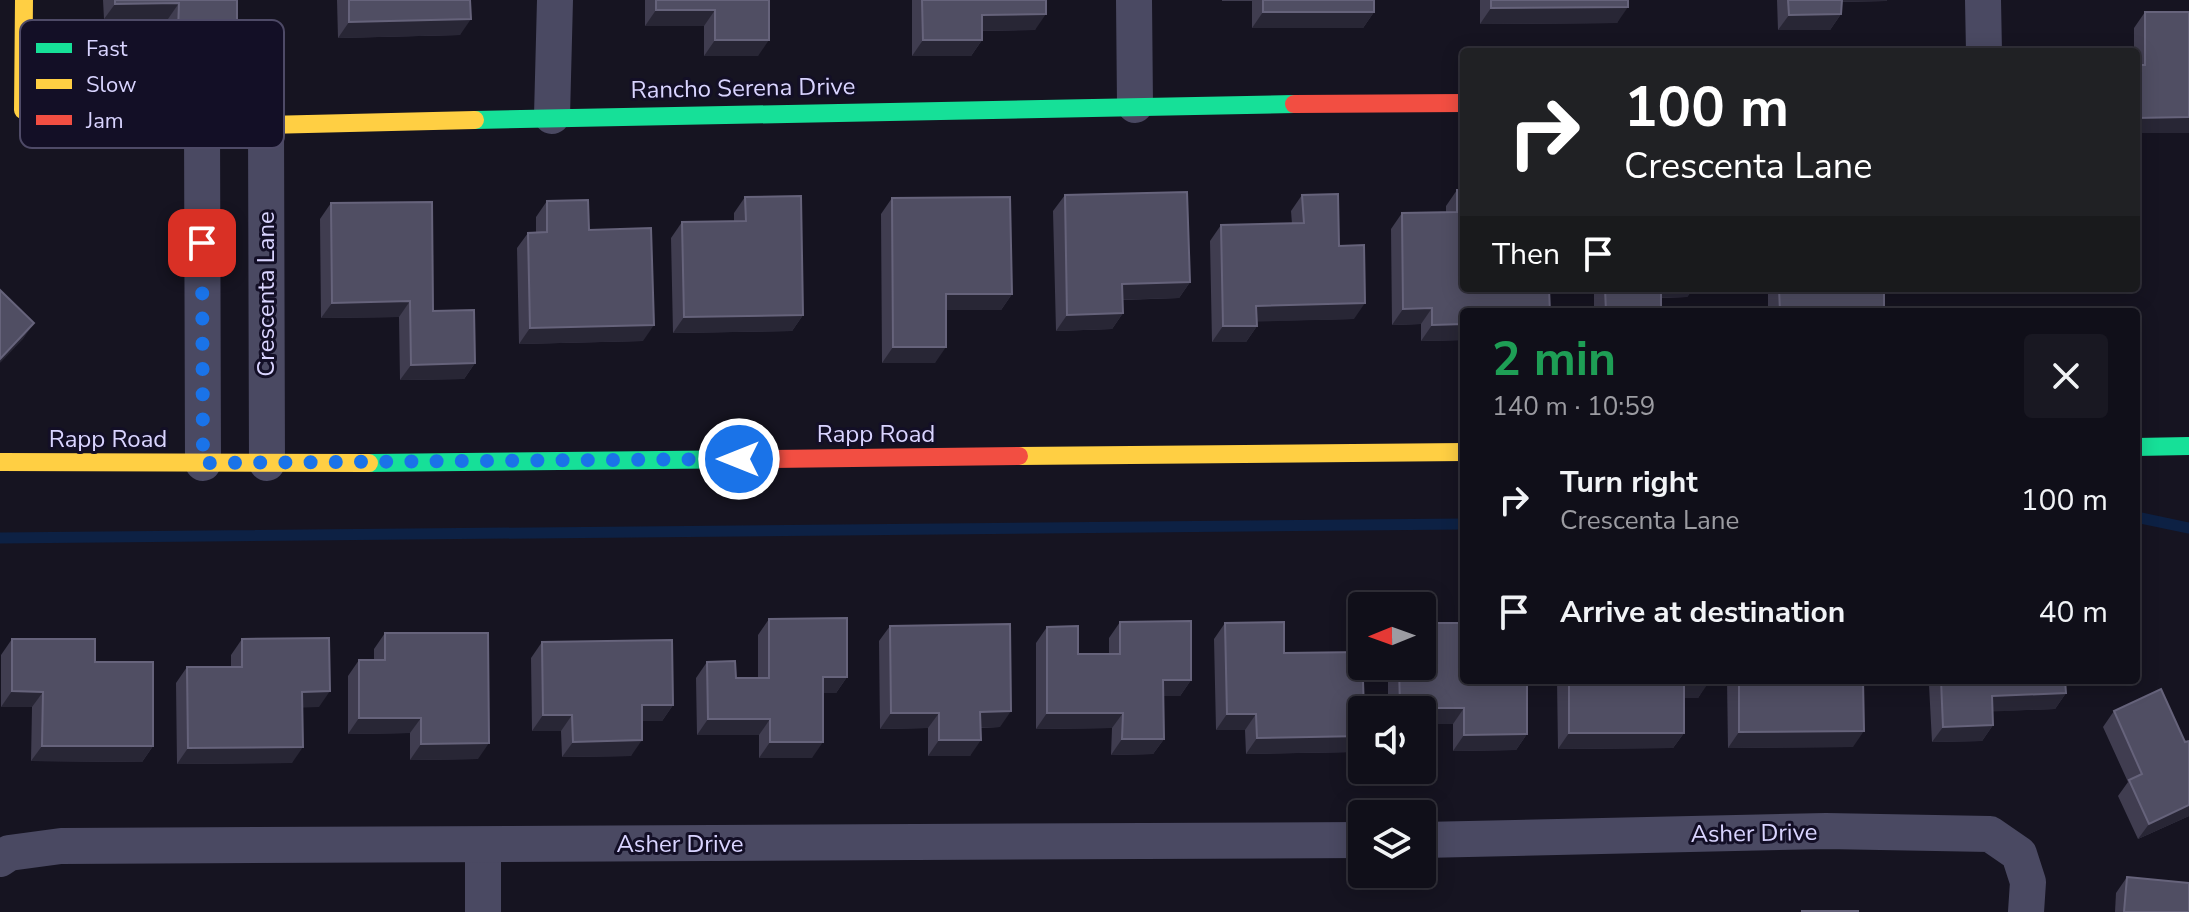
<!DOCTYPE html>
<meta charset="utf-8">
<style>
:root{--surface:#100f19;--page:#191822;--text:#f1f3f6;--muted:#9c9ca2;--line:#302f38}
body{margin:0;font-family:"Nunito Sans",sans-serif;background:var(--page);color:var(--text);height:100vh;display:flex;flex-direction:column;font-size:30px;white-space:nowrap}
*{box-sizing:border-box;margin:0}
p{font-size:26px;color:var(--muted)}
.icon{flex:none;width:44px;height:44px;fill:none;stroke:currentColor;stroke-width:2;stroke-linecap:round;stroke-linejoin:round}
.map{position:relative;flex:1;overflow:hidden}
.sheet{position:absolute;left:1460px;top:308px;width:680px;height:376px;display:flex;flex-direction:column;background:var(--surface);border-radius:8px;box-shadow:0 4px 20px #0003,0 0 0 2px var(--line)}
.sheet>*{flex:none}
.guide{position:absolute;left:1460px;top:48px;width:680px;height:244px;border-radius:8px;box-shadow:0 4px 20px #0003,0 0 0 2px var(--line);background:#202124;color:#fff;overflow:hidden}
.needle{width:52px;rotate:269deg}
.tools{position:absolute;left:1348px;top:592px;display:grid;gap:16px}
.tools a{display:grid;place-items:center;width:88px;height:88px;border-radius:8px;background:var(--surface);box-shadow:0 4px 20px #0003,0 0 0 2px var(--line);font-size:40px}
.pin{position:absolute;display:grid;place-items:center;width:68px;height:68px;color:#fff;margin:-34px;border-radius:16px;box-shadow:0 4px 12px #0006}
.me{position:absolute;width:88px;margin:-44px;rotate:270deg;stroke-linejoin:round;filter:drop-shadow(0 0 6px #0008)}
.turn{display:flex;align-items:center;gap:28px;height:168px;padding:0 32px;font-size:36px}
.turn .icon{width:104px;height:104px;stroke-width:2.5}
.turn b{display:block;font-size:56px;line-height:68px}
.then{display:flex;align-items:center;height:76px;padding:0 32px;background:#0003;gap:16px;font-size:30px}
.round{display:grid;place-items:center;flex:none;width:84px;height:84px;border-radius:8px;background:var(--page)}
.summary{display:flex;align-items:center;justify-content:space-between;height:136px;padding:0 32px}
h1{font-size:48px;font-weight:700;line-height:60px;color:#1e9e55}
ul{padding:0;list-style:none}
li{display:flex;align-items:center;gap:24px;height:112px;padding:0 32px}
li div{flex:1}
li b{display:block;font-size:30px}
li em{font-style:normal}
.map>svg:first-child{display:block}
.lines{fill:none;stroke-linecap:round;stroke-linejoin:round}
.stream{stroke:#0d2144;stroke-width:11}
.street{stroke:#4a4962;stroke-width:36}
.fast{stroke:#16e098;stroke-width:18}
.slow{stroke:#ffcf43;stroke-width:18}
.jam{stroke:#f24e42;stroke-width:18}
.wall{fill:#403d50}
.shaded-wall{fill:#282635}
.building{fill:#504e63;stroke:#66637b;stroke-width:2}
.route{stroke:#1a73e8;stroke-width:14;stroke-dasharray:0 25.2}
.labels{text-anchor:middle;dominant-baseline:central;stroke-width:6;stroke-linejoin:round;paint-order:stroke}
.street-label{font-size:24px;fill:#d9d4ff;stroke:#130f26}
.key{fill:#130f26;stroke:#4e4a67;stroke-width:2}
.key-label{font-size:22px;fill:#d9d4ff}
</style>
<div class="map">
<svg width="2189" height="912" viewBox="0 0 2189 912">
<rect width="100%" height="100%" fill="#161421"/>
<g class="lines">
<g class="stream">
<path d="M2136 517 2189 528"/>
<path d="M0 538 1464 524"/>
</g>
<g class="street">
<path d="M1134 0 1135 105"/>
<path d="M1983 0 1984 52"/>
<path d="M552 116 555 0"/>
<path d="M202 123 203 463"/>
<path d="M266 125 267 463"/>
<path d="M1422 840 1826 831 1990 834 2019 854 2028 882 2026 912"/>
<path d="M483 846V912"/>
<path d="M0 859 9 853 61 846 1362 840"/>
</g>
<g class="fast">
<path d="M475 120 1294 104"/>
<path d="M2136 447 2189 446"/>
<path d="M369 463 771 459"/>
</g>
<g class="slow">
<path d="M24 0 23 110 266 125 475 120"/>
<path d="M1019 456 1464 452"/>
<path d="M0 462 369 463"/>
</g>
<g class="jam">
<path d="M1294 104 1464 103"/>
<path d="M771 459 1019 456"/>
</g>
</g>
<g class="wall">
<path d="M103 0H237V29L226 44 167 45 168 19H104Z"/>
<path d="M337 0H470L460 35 338 38Z"/>
<path d="M645 0H769L758 56H704V26H645Z"/>
<path d="M912 0H1046L1035 30 982 31V40L971 56H912Z"/>
<path d="M1222 0H1374V12L1363 28H1252V1H1222Z"/>
<path d="M1480 0H1628L1617 23 1480 24Z"/>
<path d="M1777 0H1887L1886 1 1842 2 1841 14 1830 30H1778Z"/>
<path d="M2145 12H2189L2136 133V52H2134V28Z"/>
<path d="M1457 190 1464 312V340L1421 341V324L1392 325 1391 229 1402 213 1446 212V206Z"/>
<path d="M1065 195 1190 282 1179 298 1123 300V313L1112 329 1056 331 1053 211Z"/>
<path d="M1302 195 1339 246 1354 319 1257 321V326L1246 342H1212L1210 241 1221 225 1292 224 1291 211Z"/>
<path d="M745 197 803 315 792 331 673 333 671 238 682 222 734 221V213Z"/>
<path d="M892 198 1012 294 1001 310H946L935 363H882L881 214Z"/>
<path d="M547 201 589 230 643 341 519 344 517 248 528 233 536 232V217Z"/>
<path d="M331 203 433 311 475 363 464 379 400 380 399 317 321 318 320 219Z"/>
<path d="M1594 288H1694L1687 297 1661 298V312H1594Z"/>
<rect x="1768" y="288" width="116" height="24"/>
<path d="M769 619 847 677 836 693H823L812 758H759V735H697L696 678 707 662 736 678H758V635Z"/>
<path d="M1120 622 1191 680 1180 696H1163L1164 739 1153 754 1111 755 1112 728 1036 729V643L1047 627 1078 654H1109V638Z"/>
<path d="M1225 623 1284 653 1353 752 1246 754 1245 730H1216L1214 639Z"/>
<path d="M890 626 1000 727 981 728 970 756H928V728L880 729 879 641Z"/>
<path d="M385 633 478 759 410 760V733L348 734V676L359 660H374V649Z"/>
<path d="M12 639 95 662 153 746 142 762 31 761 32 707H1V655Z"/>
<path d="M242 639 319 707H303L292 763 177 764 176 683 187 667H231V655Z"/>
<path d="M542 642 673 705 662 721H642L631 756 562 757 561 731H532L531 658Z"/>
<path d="M1388 666H1422L1527 734 1516 750 1453 751V724L1422 710H1388Z"/>
<path d="M1557 680H1709L1698 698H1684V733L1673 748 1558 749Z"/>
<path d="M1727 680H1863L1853 747 1728 748Z"/>
<path d="M1901 680H2065L2066 693 2055 709 1992 711 1993 725 1982 741 1932 742 1929 685 1902 686Z"/>
<path d="M2114 711 2189 816 2138 839 2118 796 2128 782 2103 727Z"/>
<path d="M2127 877 2189 912H2115L2116 893Z"/>
</g>
<g class="shaded-wall">
<path d="M1832 0H1887L1886 1 1831 2Z"/>
<path d="M179 3 168 19H104L115 4Z"/>
<path d="M1628 7 1617 23 1480 24 1491 8Z"/>
<path d="M656 10H715L704 26H645Z"/>
<path d="M1263 12H1374L1363 28H1252Z"/>
<path d="M1046 14 1035 30 971 31 982 15Z"/>
<path d="M1841 14 1830 30H1778L1789 15Z"/>
<path d="M471 19 460 35 338 38 349 22Z"/>
<path d="M237 29 226 44 167 45 178 30Z"/>
<path d="M715 40H769L758 56H704Z"/>
<path d="M923 40H982L971 56H912Z"/>
<path d="M2189 117V133H2136V118Z"/>
<path d="M1190 282 1179 298 1111 300 1122 284Z"/>
<path d="M1657 288H1694L1687 297 1650 298Z"/>
<path d="M946 294H1012L1001 310H935Z"/>
<path d="M410 301 399 317 321 318 332 303Z"/>
<path d="M1365 303 1354 319 1245 322 1256 306Z"/>
<path d="M1432 308 1421 324 1392 325 1403 309Z"/>
<path d="M1123 313 1112 329 1056 331 1067 315Z"/>
<path d="M803 315 792 331 673 333 684 317Z"/>
<path d="M34 323 23 339 0 363V359Z"/>
<path d="M1464 324V340L1421 341 1432 325Z"/>
<path d="M654 325 643 341 519 344 530 328Z"/>
<path d="M1223 326H1257L1246 342H1212Z"/>
<path d="M893 347H946L935 363H882Z"/>
<path d="M475 363 464 379 400 380 411 365Z"/>
<path d="M823 677H847L836 693H812Z"/>
<path d="M1163 680H1191L1180 696H1152Z"/>
<path d="M1906 680H1933L1929 685 1902 686Z"/>
<path d="M1684 682H1709L1698 698H1673Z"/>
<path d="M12 691 43 692 32 707H1Z"/>
<path d="M330 691 319 707 291 708 302 692Z"/>
<path d="M2066 693 2055 709 1981 712 1992 696Z"/>
<path d="M642 705H673L662 721H631Z"/>
<path d="M1400 708H1464L1453 724H1422V710H1398Z"/>
<path d="M1011 711 1000 727 969 728 980 712Z"/>
<path d="M891 713H939L928 728 880 729Z"/>
<path d="M1047 713H1123L1112 728 1036 729Z"/>
<path d="M1227 714H1256L1245 730H1216Z"/>
<path d="M543 715H572L561 731H532Z"/>
<path d="M359 718H421L410 733 348 734Z"/>
<path d="M708 719H770L759 735H697Z"/>
<path d="M1993 725 1982 741 1932 742 1943 727Z"/>
<path d="M1864 731 1853 747 1728 748 1739 732Z"/>
<path d="M1569 733H1684L1673 748 1558 749Z"/>
<path d="M1527 734 1516 750 1453 751 1464 735Z"/>
<path d="M1362 736V739L1353 752 1246 754 1257 738Z"/>
<path d="M1122 739H1164L1153 754 1111 755Z"/>
<path d="M642 740 631 756 562 757 573 742Z"/>
<path d="M939 740H981L970 756H928Z"/>
<path d="M770 742H823L812 758H759Z"/>
<path d="M489 743 478 759 410 760 421 744Z"/>
<path d="M42 746H153L142 762 31 761Z"/>
<path d="M303 747 292 763 177 764 188 748Z"/>
<path d="M2189 805V816L2138 839 2149 824Z"/>
</g>
<g class="building">
<path d="M115 0H237V29L178 30 179 3 115 4Z"/>
<path d="M349 0H470L471 19 349 22Z"/>
<path d="M656 0H769V40H715V10H656Z"/>
<path d="M922 0H1046V14L982 15V40H923Z"/>
<rect x="1263" y="0" width="111" height="12"/>
<path d="M1491 0H1628V7L1491 8Z"/>
<path d="M1788 0H1842L1841 14 1789 15Z"/>
<path d="M2145 12H2189V117L2136 118V65H2145Z"/>
<path d="M1457 190H1464V288H1549L1550 312H1464V324L1432 325V308L1403 309 1402 213 1457 212Z"/>
<path d="M1187 192 1190 282 1122 284 1123 313 1067 315 1065 195Z"/>
<path d="M1338 194 1339 246 1364 245 1365 303 1256 306 1257 326H1223L1221 225 1304 223 1302 195Z"/>
<path d="M801 196 803 315 684 317 682 222 746 221 745 197Z"/>
<path d="M1010 197 1012 294H946V347H893L892 198Z"/>
<path d="M588 200 589 230 651 228 654 325 530 328 528 233 547 232V201Z"/>
<path d="M432 202 433 311 474 310 475 363 411 365 410 301 332 303 331 203Z"/>
<path d="M1605 288H1661V312H1606Z"/>
<path d="M1779 288H1884V312H1780Z"/>
<path d="M0 290 34 323 0 359Z"/>
<path d="M847 618V677H823V742H770V719H708L707 662 735 661 736 678H769V619Z"/>
<path d="M1191 621V680H1163L1164 739H1122L1123 713H1047V627L1078 626V654H1120V622Z"/>
<path d="M1284 622V653L1362 652 1364 710H1362V736L1257 738 1256 714H1227L1225 623Z"/>
<path d="M1422 623H1464V680H1527V734L1464 735V708H1400L1399 666H1422Z"/>
<path d="M1010 624 1011 711 980 712 981 740H939V713H891L890 626Z"/>
<path d="M385 633H488L489 743 421 744V718H359V660H385Z"/>
<path d="M329 638 330 691 302 692 303 747 188 748 187 667H242V639Z"/>
<path d="M12 639H95V662H153V746H42L43 692 12 691Z"/>
<path d="M672 640 673 705H642V740L573 742 572 715H543L542 642Z"/>
<path d="M1569 680H1709V682H1684V733H1569Z"/>
<path d="M1739 680H1863L1864 731 1739 732Z"/>
<path d="M1941 680H2065L2066 693 1992 696 1993 725 1943 727Z"/>
<path d="M2161 689 2185 742 2189 741V805L2149 824 2129 780 2142 774 2114 711Z"/>
<path d="M2127 877 2189 883V912H2124Z"/>
<rect x="1802" y="911" width="56" height="1"/>
</g>
<g class="lines">
<path class="route" d="M202 243 203 463 739 459"/>
</g>
<g class="labels">
<g class="street-label">
<text transform="translate(743 88) rotate(-1)">Rancho Serena Drive</text>
<text transform="translate(266 294) rotate(-90)">Crescenta Lane</text>
<text x="876" y="434">Rapp Road</text>
<text x="108" y="439">Rapp Road</text>
<text transform="translate(1754 833) rotate(-1)">Asher Drive</text>
<text x="680" y="844">Asher Drive</text>
</g>
</g>
<rect x="20" y="20" width="264" height="128" rx="12" class="key"/>
<rect x="36" y="43" width="36" height="10" fill="#16e098"/>
<rect x="36" y="79" width="36" height="10" fill="#ffcf43"/>
<rect x="36" y="115" width="36" height="10" fill="#f24e42"/>
<g class="key-label">
<text x="86" y="56">Fast</text>
<text x="86" y="92">Slow</text>
<text x="86" y="128">Jam</text>
</g>
</svg>
<div class="tools">
<a><svg class="needle" viewBox="-14 -14 28 28"><path d="M0-13l5 13h-10z" fill="#e53935"/><path d="M0 13l5-13h-10z" fill="#9c9ca2"/></svg></a>
<a><svg class="icon" aria-label="sound" viewBox="0 0 24 24"><path d="M4 9h4l5-4v14l-5-4H4zM17 9q2 3 0 6"/></svg></a>
<a><svg class="icon" aria-label="layers" viewBox="0 0 24 24"><path d="M12 4l9 5-9 5-9-5zM3 14l9 5 9-5"/></svg></a>
</div>
<div class="pin" style="left:202px;top:243px;background:#d93025"><svg class="icon" aria-label="arrive" viewBox="0 0 24 24"><path d="M6 21V4h12l-3 4 3 4H6"/></svg></div>
<svg class="me" style="left:739px;top:459px" viewBox="-20 -20 40 40"><circle r="17" fill="#1a73e8" stroke="#fff" stroke-width="3"/><path d="M0-11L8 9 0 5-8 9z" fill="#fff"/></svg>
<div class="guide">
<div class="turn"><svg class="icon" aria-label="right" viewBox="0 0 24 24"><path d="M7 20v-9h11M14 6l5 5-5 5"/></svg><div><b>100 m</b>Crescenta Lane</div></div>
<div class="then">Then<svg class="icon" aria-label="arrive" viewBox="0 0 24 24"><path d="M6 21V4h12l-3 4 3 4H6"/></svg></div>
</div>
<section class="sheet">
<div class="summary"><div><h1>2 min</h1><p>140 m · 10:59</p></div><a class="round"><svg class="icon" aria-label="close" viewBox="0 0 24 24"><path d="M6 6l12 12M18 6L6 18"/></svg></a></div>
<ul>
<li><svg class="icon" aria-label="right" viewBox="0 0 24 24"><path d="M7 20v-9h11M14 6l5 5-5 5"/></svg><div><b>Turn right</b><p>Crescenta Lane</p></div><em>100 m</em></li>
<li><svg class="icon" aria-label="arrive" viewBox="0 0 24 24"><path d="M6 21V4h12l-3 4 3 4H6"/></svg><div><b>Arrive at destination</b></div><em>40 m</em></li>
</ul>
</section>
</div>
